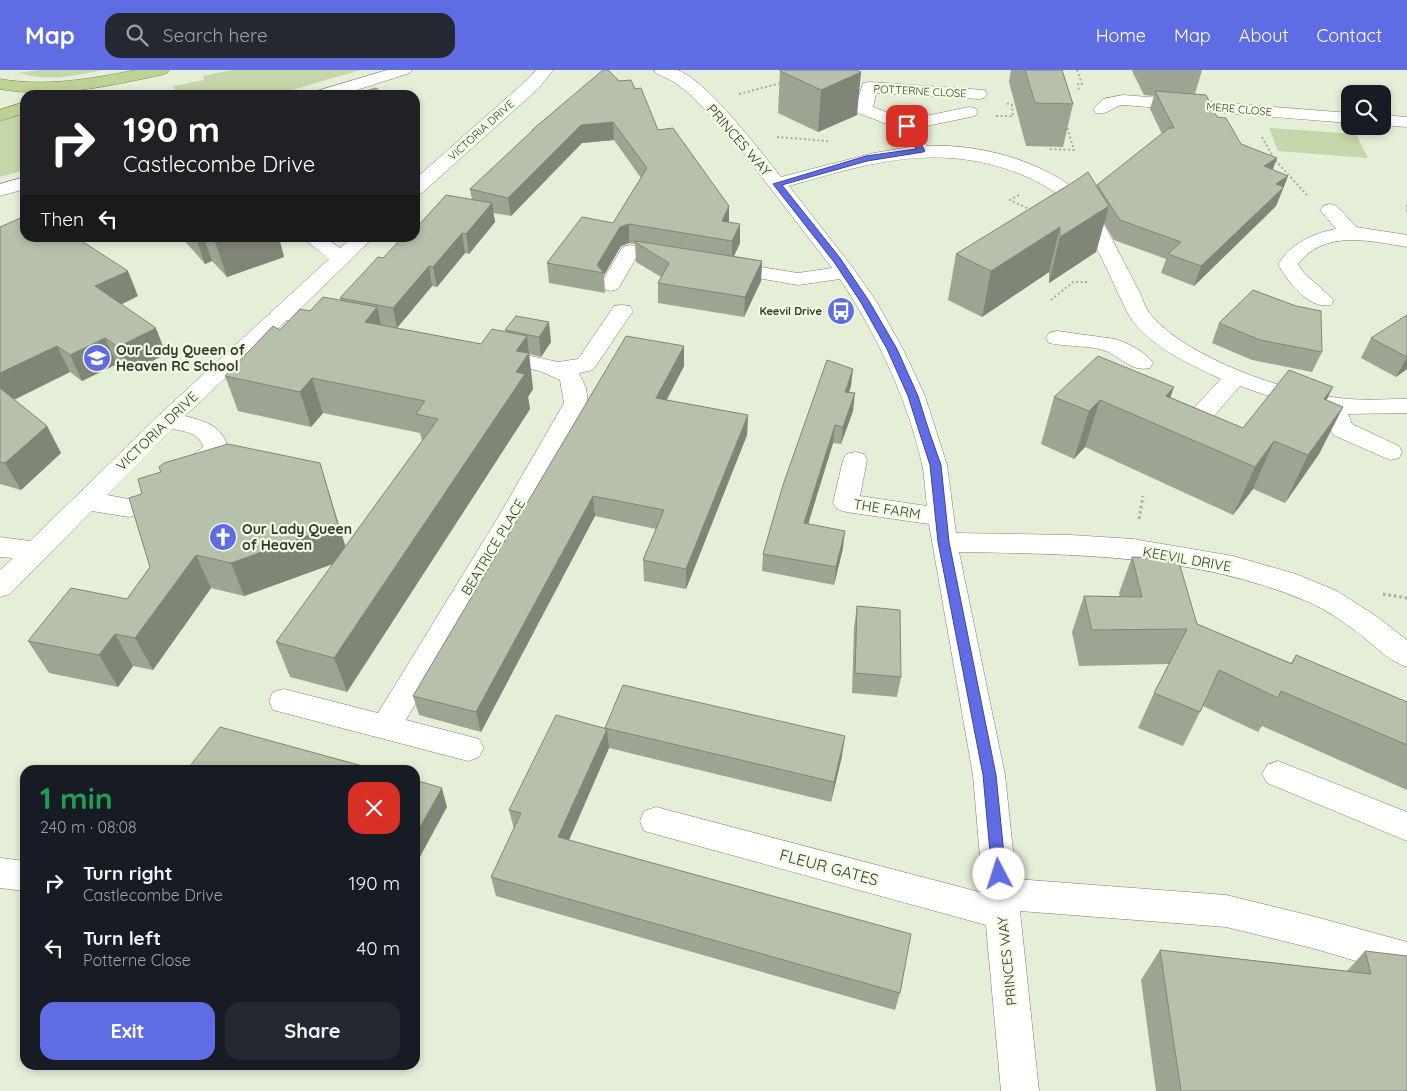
<!DOCTYPE html>
<meta charset="utf-8">
<style>
:root{--surface:#171b24;--page:#242831;--text:#f1f3f6;--muted:#9ea1a6;--accent:#606ce4}
body{margin:0;font-family:Quicksand,sans-serif;background:var(--page);color:var(--text);height:100vh;display:flex;flex-direction:column;font-size:19px;white-space:nowrap}
*{box-sizing:border-box;margin:0}
p{font-size:16px;color:var(--muted)}
.icon{flex:none;width:28px;height:28px;fill:none;stroke:currentColor;stroke-width:2;stroke-linecap:round;stroke-linejoin:round}
.map{position:relative;flex:1;overflow:hidden}
.panel{position:absolute;left:20px;top:695px;width:400px;height:305px;display:flex;flex-direction:column;background:var(--surface);border-radius:15px;box-shadow:0 2px 8px #0003}
.panel>*{flex:none}
.hud{position:absolute;left:20px;top:20px;width:400px;height:152px;border-radius:15px;box-shadow:0 2px 8px #0003;background:#202124;color:#fff;overflow:hidden}
.fabs{position:absolute;left:1341px;top:15px;display:grid;gap:10px}
.fabs a{display:grid;place-items:center;width:50px;height:50px;border-radius:10px;background:var(--surface);box-shadow:0 2px 8px #0003;font-size:25px}
.pin{position:absolute;display:grid;place-items:center;width:42px;height:42px;color:#fff;margin:-21px;border-radius:10px;box-shadow:0 2px 8px #0006}
.me{position:absolute;width:55px;margin:-28px;rotate:355deg;stroke-linejoin:round;filter:drop-shadow(0 0 4px #0008)}
.turn{display:flex;align-items:center;gap:18px;height:105px;padding:0 20px;font-size:22px}
.turn .icon{width:65px;height:65px;stroke-width:2.5}
.turn b{display:block;font-size:35px;line-height:42px}
.then{display:flex;align-items:center;height:48px;padding:0 20px;background:#0003;gap:10px;font-size:19px}
.round{display:grid;place-items:center;flex:none;width:52px;height:52px;border-radius:15px;background:var(--page)}
.overview{display:flex;align-items:center;justify-content:space-between;height:85px;padding:0 20px}
h1{font-size:30px;font-weight:700;line-height:38px;color:#1e9e55}
.primary-button{display:flex;gap:10px;margin-top:auto;padding:10px 20px}
.primary-button a{flex:1;height:58px;border-radius:15px;background:var(--accent);color:#fff;font-size:20px;font-weight:700;line-height:58px;text-align:center}
.primary-button a+a{background:var(--page);color:var(--text)}
ul{padding:0;list-style:none}
li{display:flex;align-items:center;gap:15px;height:65px;padding:0 20px}
li div{flex:1}
li b{display:block;font-size:19px}
li em{font-style:normal}
header{display:flex;align-items:center;gap:30px;box-sizing:border-box;height:70px;padding:0 25px;background:var(--accent);color:#fff}
header strong{font-size:24px}
nav{display:flex;gap:28px;margin-inline-start:auto;font-size:18px}
.search{width:350px;height:45px;background:var(--page);display:flex;align-items:center;gap:12px;box-sizing:border-box;padding:0 18px;border-radius:15px;color:var(--muted);font-size:19px}
.map>svg:first-child{display:block}
.green{fill:#c5d6aa}
.lines{fill:none;stroke-linecap:round;stroke-linejoin:round}
.minor-casing{stroke:#7b836f;stroke-width:1}
.major-casing{stroke:#728944;stroke-width:1}
.path-far1{stroke:#a6ad9b;stroke-width:2;stroke-dasharray:2 2.5;stroke-linecap:butt}
.path{stroke:#a6ad9b;stroke-width:3;stroke-dasharray:2.5 3;stroke-linecap:butt}
.minor{fill:#fff;fill-rule:evenodd}
.major{fill:#bed295;fill-rule:evenodd}
.wall{fill:#9da592}
.shaded-wall{fill:#808677}
.building{fill:#b7c0aa;stroke:#808677}
.route{fill:#606ce4;stroke:#3e4694}
.labels{text-anchor:middle;dominant-baseline:central;stroke-width:4.5;stroke-linejoin:round;paint-order:stroke}
.far-street-label{font-size:11px;fill:#35382f;stroke:#f2fce4}
.far-poi-label{font-size:11px;font-weight:bold;fill:#35382f;stroke:#f2fce4;text-anchor:end}
.street-label{font-size:14px;fill:#35382f;stroke:#f2fce4}
.poi-label{font-size:14px;font-weight:bold;fill:#35382f;stroke:#f2fce4;text-anchor:start}
.near-street-label{font-size:16px;fill:#35382f;stroke:#f2fce4}
</style>
<header>
<strong>Map</strong>
<div class="search"><svg class="icon" aria-label="search" viewBox="0 0 24 24"><circle cx="10" cy="10" r="6"/><path d="M15 15l6 6"/></svg>Search here</div>
<nav><a>Home</a><a>Map</a><a>About</a><a>Contact</a></nav>
</header>
<div class="map">
<svg width="1407" height="1021" viewBox="0 0 1407 1021">
<rect width="100%" height="100%" fill="#e5eed7"/>
<g class="green">
<path d="M38 0H102C74 6 47 12 19 3Z"/>
<path d="M232 0H360L275 25H182L176 22 173 16 204 10 203 6Z"/>
<path d="M25 40V100L0 107V51Z"/>
<path d="M1269 58 1356 64 1368 88 1278 81Z"/>
</g>
<g class="lines">
<g class="minor-casing">
<g id="minor">
<path d="M387 0H412L410 3 341 25H315L317 21Z"/>
<path d="M536 0H553L539 18 422 123 415 125V109L527 10Z"/>
<path d="M654 0C661 0 670 0 677 0 706 9 761 82 781 107L874 83 910 77 900 59 858 43 855 39 863 13 869 12 985 20 987 24 985 28 979 29 876 23 873 37 906 50 969 37 975 38 978 42 975 46 917 58 927 76C977 73 1046 91 1082 126 1095 137 1104 154 1112 169 1121 187 1131 205 1140 223 1143 230 1146 240 1152 246 1188 288 1285 322 1339 328 1362 331 1384 329 1407 329V343L1348 344 1352 354 1399 376 1402 382 1399 388 1390 390 1333 365 1322 340 1277 329 1240 316 1194 369 1185 371 1176 369 1173 363 1176 357 1221 309C1191 295 1157 280 1135 254 1127 244 1123 232 1117 221 1105 195 1093 168 1077 144 1064 124 1039 112 1018 103 936 72 869 93 789 116L853 198 876 231 903 279 925 326 947 395 956 463 1071 465 1133 469 1233 486 1296 504 1337 521 1376 546 1407 570V597C1391 592 1379 580 1367 570 1348 555 1328 540 1306 531 1197 485 1076 484 959 482L1005 705 1016 809 1226 825 1312 846 1407 872V906L1312 878 1226 857 1020 841 1039 1021H1001L986 855 644 761 640 751 644 741 656 737 983 823 973 705 929 454 846 442 837 439 833 433 843 390 846 384 855 382 864 384 867 390 860 426 927 436C925 422 925 407 922 394 907 328 877 265 840 209L798 215 717 201 714 197 717 193 724 191 798 203 832 198 734 71 691 25 674 12 656 3Z"/>
<path d="M1123 25 1350 43V53L1123 35C1112 36 1108 46 1096 43L1093 39 1103 29Z"/>
<path d="M1382 45 1407 47V57L1382 55Z"/>
<path d="M25 107V119L0 126V114Z"/>
<path d="M1330 134 1337 136 1356 157 1407 165V177C1370 171 1325 159 1298 194L1304 203 1334 230 1331 235C1309 240 1287 211 1278 194 1292 173 1311 164 1336 159L1320 140 1323 136Z"/>
<path d="M303 168H325L340 178 352 168H373L299 240 337 247 340 252 337 257 329 259 287 250 185 346C205 351 223 356 228 378L217 393 159 438 129 447 92 441 10 524 0 527V500L13 488 0 487V467L30 471 159 345 329 189ZM172 359C184 361 200 363 203 377L141 426 129 429 107 425Z"/>
<path d="M630 175 679 184 682 188 679 192 672 194 636 188 618 219 611 221 604 219 600 215 620 181 623 177Z"/>
<path d="M622 235 630 236 633 241 593 300 579 303 586 318 588 333 521 453 406 650 479 669 484 678 479 687 468 691 273 640 269 631 273 622 284 619 378 643 497 449 564 333 560 310 540 301 486 290 483 285 486 280 494 278 558 292 578 289 614 236Z"/>
<path d="M1057 261 1115 269C1128 273 1146 282 1153 293L1150 298C1132 302 1123 289 1108 282 1094 275 1066 277 1049 273L1046 268 1049 263Z"/>
<path d="M1278 691 1407 742V771L1267 713 1262 704 1267 695Z"/>
<path d="M0 788 25 791V821L0 818Z"/>
</g>
</g>
<g class="major-casing">
<g id="major">
<path d="M136 0H169L167 3 161 5C107 16 55 29 0 19V9C46 17 90 9 136 0Z"/>
<path d="M25 32V43L0 51V40Z"/>
</g>
</g>
<g class="path-far1">
<path d="M1077 0 1082 14H1078L1079 22"/>
<path d="M739 24 781 13"/>
<path d="M288 25 297 22"/>
<path d="M996 46H1013L1012 35 1006 33"/>
<path d="M777 67 828 71"/>
<path d="M1262 67 1275 90 1307 125"/>
<path d="M1050 79 1074 80 1066 54"/>
<path d="M1019 125 1010 130 1031 140"/>
<path d="M1407 135V144"/>
<path d="M1051 230 1073 212H1089"/>
</g>
<g class="path">
<path d="M1139 449 1143 426"/>
<path d="M1383 524 1407 528"/>
</g>
<use href="#minor" class="minor"/>
<use href="#major" class="major"/>
</g>
<g class="wall">
<path d="M856 0 857 45 818 62 778 43 780 1Z"/>
<path d="M1011 0H1062L1073 34 1063 77 1026 76 1009 12Z"/>
<path d="M1133 0H1202L1195 24 1241 74 1277 88 1272 99 1288 106 1276 136 1194 216 1161 203 1166 189 1114 170 1104 153 1096 182 1049 213V202L982 247 948 230 956 184 1097 117V115L1162 64 1150 39 1154 26 1144 25 1132 1Z"/>
<path d="M619 11 635 19 658 60 729 136V152L740 173 734 186 762 191 761 211 744 247 658 233V213L661 207 636 192 635 174 629 173 621 176 604 205 605 223 549 213 547 193 613 153 641 108 614 70 582 73 511 146 493 143 495 152 469 184 465 183 437 217 432 216 397 258 481 274 506 262 505 260 516 246 551 272 541 287 529 284 533 319 528 327 530 339 347 622 290 607 276 572 333 494 244 526 211 518 153 600 133 596 118 617 49 603 28 571 127 529 150 497 330 426 345 477 422 371 420 363 323 343 311 357 238 341 225 306 280 260 310 241 341 231 340 228 418 156 472 130 470 119 532 62V60Z"/>
<path d="M0 157 138 226 122 234 166 284 129 303 117 294 82 311 70 302 14 330 47 356 61 383 21 420 0 414Z"/>
<path d="M182 168H279L284 187 227 207 212 191 205 194Z"/>
<path d="M1407 245V299L1396 307 1361 288 1371 268Z"/>
<path d="M1219 253 1322 282 1312 302 1252 290 1212 273Z"/>
<path d="M684 296 666 330 748 345 747 365 686 519 644 511 643 490 656 459 595 446 481 662 419 645 413 626Z"/>
<path d="M851 316 849 322 853 341 841 374 833 373 808 454 843 478 834 515 762 501 763 484Z"/>
<path d="M1174 317 1170 327 1243 358 1327 330 1343 337 1319 384 1285 433 1253 419 1233 445 1085 377 1074 389 1041 374 1054 327Z"/>
<path d="M1132 487 1197 554 1291 593 1296 585 1407 632V720L1262 656 1258 662 1203 636 1183 676 1138 658 1154 623 1169 594 1079 596 1072 562 1084 526 1120 527 1119 523Z"/>
<path d="M857 536 901 607 897 627 852 623 854 557Z"/>
<path d="M605 658 842 686 831 732 609 678 569 770 900 923 895 940 496 826 491 807 514 759 509 740Z"/>
<path d="M1160 880 1347 901 1365 881 1407 1021H1156L1141 910Z"/>
</g>
<g class="shaded-wall">
<path d="M861 2 857 45 818 62 821 20Z"/>
<path d="M613 52 614 70 582 73 511 146 508 128 581 55Z"/>
<path d="M1277 88 1270 107 1264 96Z"/>
<path d="M1288 106 1276 136 1194 216 1201 196 1276 114Z"/>
<path d="M492 133 495 152 469 184 466 164Z"/>
<path d="M729 136V155L722 170V151Z"/>
<path d="M1109 136 1096 182 1049 213 1060 167Z"/>
<path d="M629 154V173L621 176 604 205V203L597 195 620 157Z"/>
<path d="M740 154V173L732 190V171Z"/>
<path d="M1060 157 1049 202 982 247 991 201Z"/>
<path d="M462 163 465 183 437 217 433 197Z"/>
<path d="M196 168H204L212 191 205 194Z"/>
<path d="M227 168H279L284 187 227 207 215 172Z"/>
<path d="M762 191 761 211 744 247 745 227Z"/>
<path d="M429 196 432 216 397 258 393 238Z"/>
<path d="M128 201 138 226 106 242 95 216Z"/>
<path d="M377 237 385 272 365 252Z"/>
<path d="M549 252 551 272 541 287 539 267Z"/>
<path d="M156 258 166 284 129 303 118 277Z"/>
<path d="M527 266 533 319 528 327 530 339 347 622 334 588 516 302V281Z"/>
<path d="M105 268 117 294 82 311 70 285Z"/>
<path d="M57 276 70 302 3 335 0 330V303Z"/>
<path d="M684 276V296L657 349 656 328Z"/>
<path d="M1407 287V299L1396 307Z"/>
<path d="M853 299 851 316 844 339 845 322Z"/>
<path d="M312 308 323 343 311 357 300 322Z"/>
<path d="M1174 317 1160 356 1166 326Z"/>
<path d="M1333 317 1310 364 1324 329Z"/>
<path d="M855 323 853 341 841 374 843 357Z"/>
<path d="M1100 330 1085 377 1074 389 1089 341Z"/>
<path d="M1343 337 1319 384 1285 433 1308 385Z"/>
<path d="M748 345 747 365 686 519V499Z"/>
<path d="M835 355 833 373 803 471 804 453Z"/>
<path d="M47 356 61 383 21 420 5 393Z"/>
<path d="M1274 371 1253 419 1233 445 1255 397Z"/>
<path d="M320 393 349 488 244 526 231 493Z"/>
<path d="M593 426 595 446 481 662 476 642Z"/>
<path d="M845 461 843 478 834 515 836 497Z"/>
<path d="M196 485 211 518 153 600 135 568Z"/>
<path d="M115 564 133 596 118 617 99 585Z"/>
<path d="M607 659 609 678 562 786 558 767Z"/>
<path d="M845 666 842 686 831 732 834 712Z"/>
<path d="M442 718 447 737 415 796V766Z"/>
</g>
<g class="building">
<path d="M603 0H608L619 11 631 10 635 19 641 18 658 60 673 58 729 136 722 151 740 154 732 171 629 154 620 157 597 195 604 203 547 193 582 147 613 153 647 98 613 52 581 55 508 128 470 119 533 60H532Z"/>
<path d="M780 0H856L861 2 821 20 780 1Z"/>
<path d="M1025 0H1062L1073 34 1035 33Z"/>
<path d="M376 18 385 25H353Z"/>
<path d="M1155 21 1206 25 1217 47 1226 48 1241 74 1277 88 1264 96 1288 106 1276 114 1284 117 1201 196 1168 184 1181 172 1120 150 1097 115 1169 58H1174Z"/>
<path d="M1088 102 1109 136 1060 167V157L991 201 956 184 1075 111Z"/>
<path d="M446 125 492 133 466 164 462 163 433 197 429 196 393 238 340 228 378 187 383 188 402 168H415V155L418 156Z"/>
<path d="M25 146V168H77L128 201 95 216 156 258 118 277 105 268 70 285 57 276 0 303V157Z"/>
<path d="M211 168H227L215 172Z"/>
<path d="M636 171 762 191 745 227 658 213 669 193 635 172Z"/>
<path d="M1253 220 1296 236 1321 241 1322 282 1260 270 1219 253Z"/>
<path d="M323 227 377 237 365 252 481 274 492 259 527 266 516 281 529 283 516 302 525 304 334 588 276 572 438 349 416 344 425 331 312 308 300 322 225 306 273 256 280 260 300 239 310 241Z"/>
<path d="M1407 245V287L1371 268Z"/>
<path d="M516 246 549 252 539 267 505 260Z"/>
<path d="M626 266 684 276 656 328 748 345 686 499 643 490 664 440 593 426 476 642 413 626Z"/>
<path d="M1098 286 1174 317 1166 326 1243 358 1289 300 1333 317 1324 329 1343 337 1308 385 1274 371 1255 397 1100 330 1089 341 1054 327Z"/>
<path d="M827 290 853 299 845 322 855 323 843 357 835 355 804 453 845 461 836 497 763 484 783 415Z"/>
<path d="M0 318 47 356 5 393 0 392Z"/>
<path d="M228 374 320 393 338 455 231 493 196 485 135 568 115 564 99 585 28 571 71 518 127 529 150 497 129 428 142 424 138 409 161 402 159 397 164 393Z"/>
<path d="M1132 487 1178 489 1197 554 1292 594 1296 585 1407 632V675L1281 621 1278 628 1219 600 1200 642 1154 623 1187 559 1092 560 1084 526 1142 527Z"/>
<path d="M857 536 900 540 901 607 855 603Z"/>
<path d="M623 615 845 666 834 712 605 658Z"/>
<path d="M556 645 607 659 558 767 911 864 900 923 491 807 521 743 509 740Z"/>
<path d="M220 657 377 700H187Z"/>
<path d="M415 710 442 718 415 766Z"/>
<path d="M1160 880 1371 904 1365 881 1407 886V1021H1181Z"/>
</g>
<path class="route" d="M907 53 911 56 925 81 923 82 867 91 782 115 840 188 869 231 897 279 918 326 929 361 941 395 949 472 996 705 1006 804 1004 809 999 811 994 809 992 804 983 705 938 472 930 395 919 361 908 326 887 279 860 231 834 192 773 114 866 86 916 79 904 56Z"/>
<defs>
<g id="bus-disc" transform="scale(1.4375)"><circle r="9.5" fill="#606ce4" stroke="#f2fce4"/><path d="M-5-6H5V4H4V6H2V4H-2V6H-4V4H-5ZM-3.5-4V0h7V-4ZM-3.5 1.2v1.5H-2V1.2ZM2 1.2v1.5H3.5V1.2Z" fill="#fff"/></g>
<g id="school-disc" transform="scale(1.4375)"><circle r="9.5" fill="#606ce4" stroke="#f2fce4"/><path d="M0-5L7-2L0 1L-7-2ZM-4 1L0 2.5L4 1V4Q0 6-4 4Z" fill="#fff"/></g>
<g id="church-disc" transform="scale(1.4375)"><circle r="9.5" fill="#606ce4" stroke="#f2fce4"/><path d="M-1.2-6h2.4v3.5h3.3v2.4h-3.3V6h-2.4V-.1h-3.3v-2.4h3.3Z" fill="#fff"/></g>
</defs>
<g fill-rule="evenodd">
<use href="#bus-disc" x="841" y="241"/>
<use href="#school-disc" x="97" y="288"/>
<use href="#church-disc" x="223" y="467"/>
</g>
<g class="labels">
<g class="far-street-label">
<text transform="translate(920 21) rotate(3)">POTTERNE CLOSE</text>
<text transform="translate(1239 39) rotate(5)">MERE CLOSE</text>
<text transform="translate(481 60) rotate(-42)">VICTORIA DRIVE</text>
</g>
<g class="far-poi-label">
<text x="822" y="241">Keevil Drive</text>
</g>
<g class="street-label">
<text transform="translate(739 70) rotate(49)">PRINCES WAY</text>
<text transform="translate(157 361) rotate(-44)">VICTORIA DRIVE</text>
<text transform="translate(887 439) rotate(9)">THE FARM</text>
<text transform="translate(493 477) rotate(-59)">BEATRICE PLACE</text>
<text transform="translate(1187 489) rotate(10)">KEEVIL DRIVE</text>
<text transform="translate(1007 891) rotate(-96)">PRINCES WAY</text>
</g>
<g class="poi-label">
<text x="116" y="280">Our Lady Queen of<tspan x="116" dy="16">Heaven RC School</tspan></text>
<text x="242" y="459">Our Lady Queen<tspan x="242" dy="16">of Heaven</tspan></text>
</g>
<g class="near-street-label">
<text transform="translate(829 797) rotate(15)">FLEUR GATES</text>
</g>
</g>
</svg>
<div class="fabs">
<a><svg class="icon" aria-label="search" viewBox="0 0 24 24"><circle cx="10" cy="10" r="6"/><path d="M15 15l6 6"/></svg></a>
</div>
<div class="pin" style="left:907px;top:56px;background:#d93025"><svg class="icon" aria-label="arrive" viewBox="0 0 24 24"><path d="M6 21V4h12l-3 4 3 4H6"/></svg></div>
<svg class="me" style="left:999px;top:804px" viewBox="-20 -20 40 40"><circle r="19" fill="#fff"/><path d="M0-13L10 11 0 6-10 11z" fill="#606ce4"/></svg>
<div class="hud">
<div class="turn"><svg class="icon" aria-label="right" viewBox="0 0 24 24"><path d="M7 20v-9h11M14 6l5 5-5 5"/></svg><div><b>190 m</b>Castlecombe Drive</div></div>
<div class="then">Then<svg class="icon" aria-label="left" viewBox="0 0 24 24"><path d="M17 20v-9H6M10 6l-5 5 5 5"/></svg></div>
</div>
<section class="panel">
<div class="overview"><div><h1>1 min</h1><p>240 m · 08:08</p></div><a class="round" style="background:#d93025;color:#fff"><svg class="icon" aria-label="close" viewBox="0 0 24 24"><path d="M6 6l12 12M18 6L6 18"/></svg></a></div>
<ul>
<li><svg class="icon" aria-label="right" viewBox="0 0 24 24"><path d="M7 20v-9h11M14 6l5 5-5 5"/></svg><div><b>Turn right</b><p>Castlecombe Drive</p></div><em>190 m</em></li>
<li><svg class="icon" aria-label="left" viewBox="0 0 24 24"><path d="M17 20v-9H6M10 6l-5 5 5 5"/></svg><div><b>Turn left</b><p>Potterne Close</p></div><em>40 m</em></li>
</ul>
<div class="primary-button"><a>Exit</a><a>Share</a></div>
</section>
</div>
